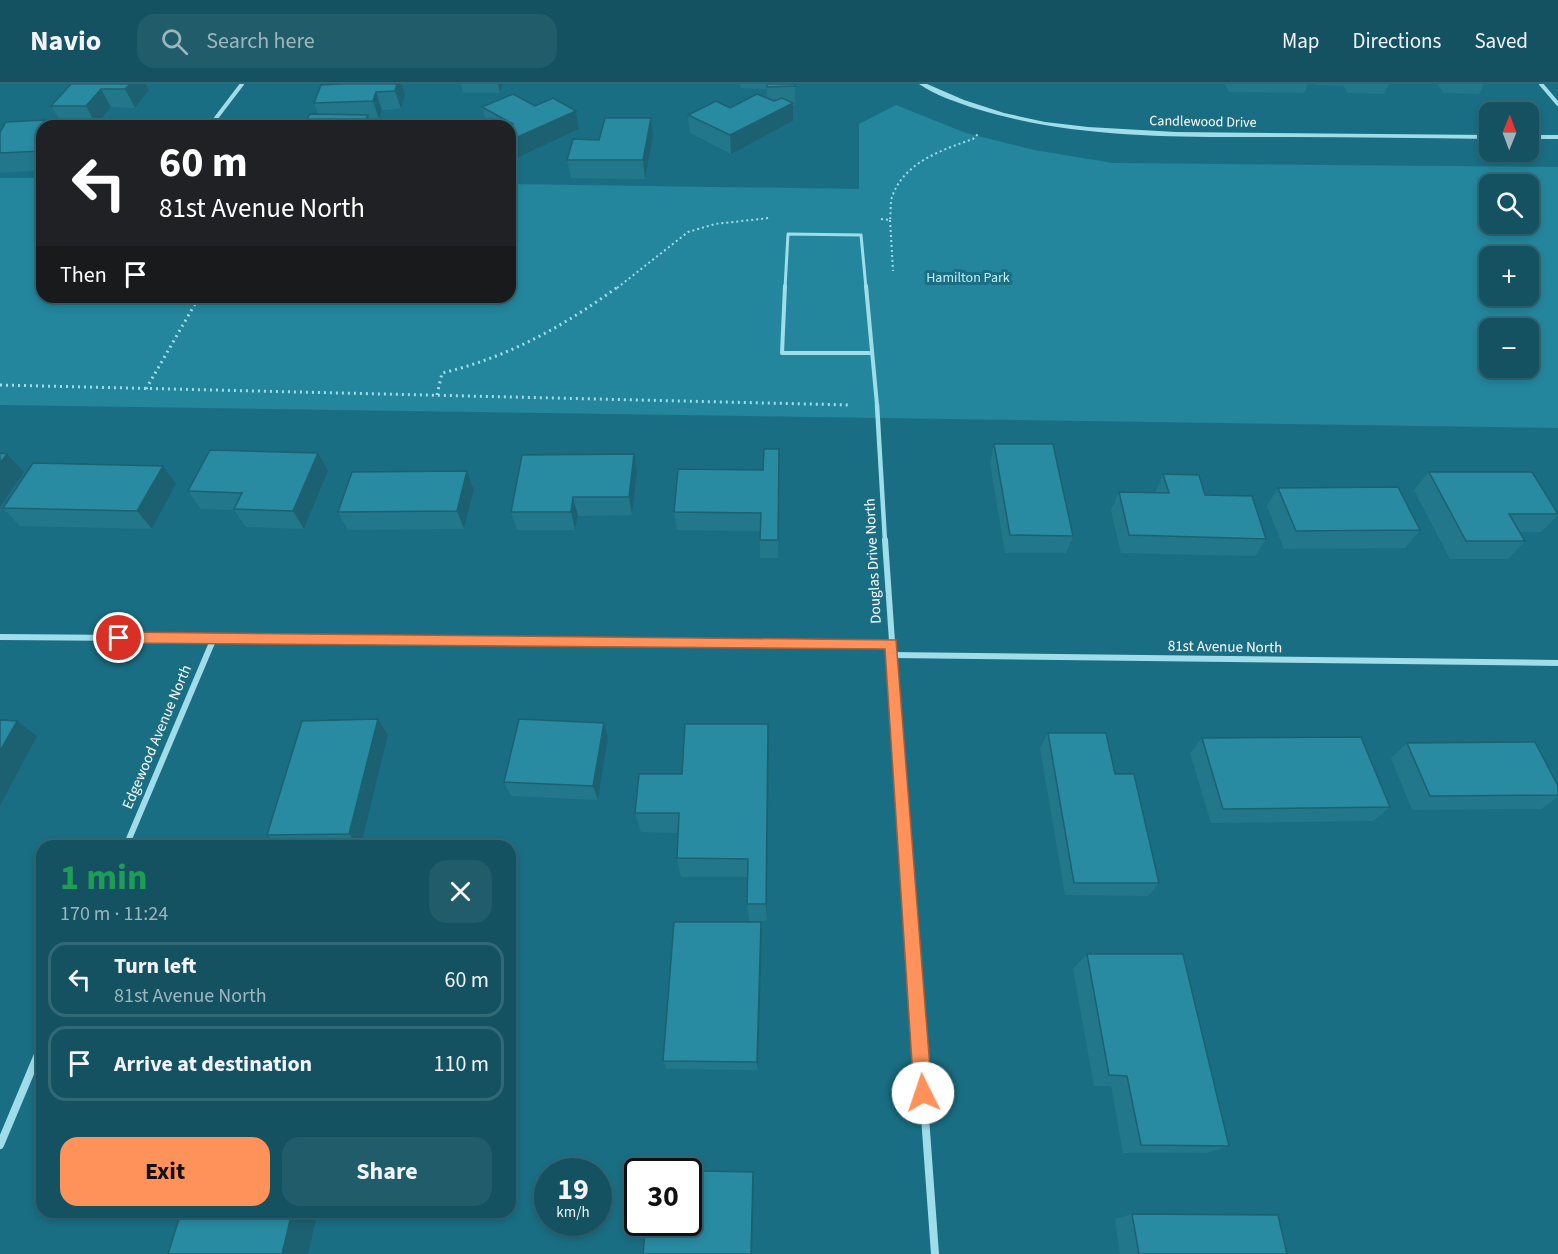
<!DOCTYPE html>
<meta charset="utf-8">
<style>
:root{--surface:#145262;--page:#215c6b;--text:#f1f3f6;--muted:#9db6be;--line:#336977;--accent:#fe925a}
body{margin:0;font-family:"Source Sans 3",sans-serif;background:var(--page);color:var(--text);height:100vh;display:flex;flex-direction:column;font-size:22px;white-space:nowrap}
*{box-sizing:border-box;margin:0}
p{font-size:20px;color:var(--muted)}
.icon{flex:none;width:33px;height:33px;fill:none;stroke:currentColor;stroke-width:2;stroke-linecap:round;stroke-linejoin:round}
.map{position:relative;flex:1;overflow:hidden}
.side{position:absolute;left:36px;top:756px;width:480px;height:378px;display:flex;flex-direction:column;background:var(--surface);border-radius:18px;box-shadow:0 3px 9px #0003,0 0 0 2px var(--line)}
.side>*{flex:none}
.guide{position:absolute;left:36px;top:36px;width:480px;height:183px;border-radius:18px;box-shadow:0 3px 9px #0003,0 0 0 2px var(--line);background:#202124;color:#fff;overflow:hidden}
.needle{width:39px;rotate:1deg}
.controls{position:absolute;left:1479px;top:18px;display:grid;gap:12px}
.controls a{display:grid;place-items:center;width:60px;height:60px;border-radius:12px;background:var(--surface);box-shadow:0 3px 9px #0003,0 0 0 2px var(--line);font-size:30px}
.speed{position:absolute;left:534px;top:1074px;display:flex;gap:12px;font-size:30px;font-weight:700;text-align:center}
.speed>*{display:grid;place-content:center;width:78px;height:78px;border-radius:50%;background:var(--surface);box-shadow:0 3px 9px #0003,0 0 0 2px var(--line);line-height:1}
.speed small{font-size:15px;font-weight:400}
.speed .limit{border:3px solid #111;border-radius:9px;background:#fff;color:#111}
.pin{position:absolute;display:grid;place-items:center;width:51px;height:51px;color:#fff;margin:-26px;border:3px solid #fff;border-radius:50%;box-shadow:0 2px 6px #0007}
.me{position:absolute;width:66px;margin:-33px;rotate:356deg;stroke-linejoin:round;filter:drop-shadow(0 0 4px #0008)}
.turn{display:flex;align-items:center;gap:21px;height:126px;padding:0 24px;font-size:27px}
.turn .icon{width:78px;height:78px;stroke-width:2.5}
.turn b{display:block;font-size:42px;line-height:51px}
.then{display:flex;align-items:center;height:57px;padding:0 24px;background:#0003;gap:12px;font-size:22px}
.round{display:grid;place-items:center;flex:none;width:63px;height:63px;border-radius:18px;background:var(--page)}
.head{display:flex;align-items:center;justify-content:space-between;height:102px;padding:0 24px}
h1{font-size:36px;font-weight:700;line-height:45px;color:#1e9e55}
.primary-button{display:flex;gap:12px;margin-top:auto;padding:12px 24px}
.primary-button a{flex:1;height:69px;border-radius:18px;background:var(--accent);color:#111;font-size:24px;font-weight:700;line-height:69px;text-align:center}
.primary-button a+a{background:var(--page);color:var(--text)}
ul{padding:0;list-style:none}
li{display:flex;align-items:center;gap:18px;height:75px;margin:0 12px 9px;padding:0 12px;border:3px solid var(--line);border-radius:18px}
li div{flex:1}
li b{display:block;font-size:22px}
li em{font-style:normal}
header{display:flex;align-items:center;gap:36px;box-sizing:border-box;height:84px;padding:0 30px;background:var(--surface);border-bottom:2px solid var(--line)}
header strong{font-size:28px}
nav{display:flex;gap:33px;margin-inline-start:auto;font-size:21px}
.search{width:420px;height:54px;background:var(--page);display:flex;align-items:center;gap:15px;box-sizing:border-box;padding:0 21px;border-radius:18px;color:var(--muted);font-size:22px}
.map>svg:first-child{display:block}
.green{fill:#23869c;fill-rule:evenodd}
.lines{fill:none;stroke-linecap:round;stroke-linejoin:round}
.path-far1{stroke:#9fddeb;stroke-width:2;stroke-dasharray:2 3;stroke-linecap:butt}
.path{stroke:#9fddeb;stroke-width:3;stroke-dasharray:2 4;stroke-linecap:butt}
.service-far1{stroke:#9fddeb;stroke-width:3}
.service{stroke:#9fddeb;stroke-width:4}
.minor-far3{stroke:#9fddeb;stroke-width:4}
.minor-far2{stroke:#9fddeb;stroke-width:4.5}
.minor-far1{stroke:#9fddeb;stroke-width:6}
.minor{stroke:#9fddeb;stroke-width:8}
.tertiary{fill:#9fddeb;fill-rule:evenodd}
.wall{fill:#22788a}
.shaded-wall{fill:#1c6171}
.building{fill:#288ba1;stroke:#1c6171;stroke-width:1.5}
.route{fill:#fe925a;stroke:#a55f3a;stroke-width:1.5}
.labels{text-anchor:middle;dominant-baseline:central;stroke-width:6;stroke-linejoin:round;paint-order:stroke}
.far-street-label{font-size:14px;fill:#fff;stroke:#1a6e83}
.far-park-label{font-size:14px;fill:#c4eff8;stroke:#1a6e83}
.street-label{font-size:15px;fill:#fff;stroke:#1a6e83}
</style>
<header>
<strong>Navio</strong>
<div class="search"><svg class="icon" aria-label="search" viewBox="0 0 24 24"><circle cx="10" cy="10" r="6"/><path d="M15 15l6 6"/></svg>Search here</div>
<nav><a>Map</a><a>Directions</a><a>Saved</a></nav>
</header>
<div class="map">
<svg width="1558" height="1170" viewBox="0 0 1558 1170">
<rect width="100%" height="100%" fill="#1a6e83"/>
<path class="green" d="M896 21 966 49 1034 66 1113 79 1558 83V344L0 321V94H42V213H510V100L859 105V40ZM1490 100H1528V140H1490ZM1490 172H1528V212H1490ZM1490 244H1528V284H1490Z"/>
<g class="lines">
<g class="path-far1">
<path d="M881 135 890 136C891 129 890 119 892 113 904 78 942 66 973 55L978 50"/>
<path d="M890 136 893 187"/>
<path d="M617 204 688 148 715 140 769 134"/>
</g>
<g class="path">
<path d="M0 301 851 321"/>
<path d="M146 305 199 213"/>
<path d="M437 311 442 289C509 273 564 242 619 202"/>
</g>
<path class="service-far1" d="M785 204 788 150 861 151 866 204"/>
<g class="service">
<path d="M785 202 782 269H872"/>
<path d="M866 202 877 321"/>
</g>
<g class="minor-far3">
<path d="M1541 0 1558 20"/>
<path d="M210 42 242 0"/>
</g>
<path class="minor-far2" d="M877 321 885 457"/>
<g class="minor-far1">
<path d="M885 456 907 774"/>
<path d="M0 553 891 560"/>
<path d="M892 571 1558 579"/>
<path d="M126 762 214 554"/>
</g>
<g class="minor">
<path d="M906 773 935 1170"/>
<path d="M0 1061 42 961"/>
</g>
<g class="tertiary">
<path d="M919 0H927L964 16 1004 29 1045 38 1088 43 1176 48 1490 51V55C1423 54 1356 53 1289 53 1185 53 1078 56 977 25 958 19 935 11 919 0Z"/>
<rect x="1528" y="51" width="30" height="4"/>
</g>
</g>
<g class="wall">
<path d="M71 0 149 6 135 24 111 23 96 41 62 40 51 22Z"/>
<path d="M340 0H402L405 10 401 25 382 26 379 35 370 36 372 42 318 30 314 19Z"/>
<path d="M461 0H503L500 9H463Z"/>
<path d="M740 0H795V21H793V37L731 70 690 49 688 31 730 24 767 14V5L741 4Z"/>
<path d="M1225 0H1308L1304 9 1229 8Z"/>
<path d="M1316 0H1389L1384 10 1348 9 1343 2 1317 1Z"/>
<path d="M1437 0H1484L1479 10 1444 9Z"/>
<path d="M535 22 576 27 579 45 517 74 510 69V42H489L487 41 482 23Z"/>
<path d="M651 34 653 53 645 95 571 94 567 76 599 56Z"/>
<path d="M46 36 50 42H42V86L0 89V48Z"/>
<path d="M994 360 1073 452 1066 469H1005L990 379Z"/>
<path d="M779 365 778 474H760V447L677 446 674 428 763 386Z"/>
<path d="M328 387 304 445 246 443 234 426 201 425 188 407Z"/>
<path d="M467 387 474 406 464 445 348 446 338 428Z"/>
<path d="M637 388 632 431 578 432 575 446H517L511 428Z"/>
<path d="M1429 388 1558 429V431L1541 448H1520L1525 457 1508 475H1450L1414 406Z"/>
<path d="M1163 390 1205 411 1266 455 1255 472 1121 469 1111 426 1119 408 1155 409Z"/>
<path d="M176 400 152 445 20 442 3 424Z"/>
<path d="M1278 404 1420 446 1405 464 1284 465 1267 422Z"/>
<path d="M378 635 388 651 361 762H279L267 751Z"/>
<path d="M604 639 608 654 598 716 511 712 504 698Z"/>
<path d="M1048 649 1115 690 1159 799 1148 812 1065 811 1040 664Z"/>
<path d="M1202 654 1390 723 1373 737 1211 739 1190 669Z"/>
<path d="M1407 659 1558 702V713L1541 725 1412 726 1391 674Z"/>
<path d="M769 662 767 837H749L747 820 748 793H681L677 774 678 749 641 748 635 729 682 690Z"/>
<path d="M761 838 762 850 758 986 667 985 663 977Z"/>
<path d="M1087 870 1229 1062 1207 1069H1123L1111 1002H1094L1073 885Z"/>
<path d="M1132 1130 1287 1170H1120L1115 1135Z"/>
</g>
<g class="shaded-wall">
<path d="M130 0H146L149 6 135 24 125 5Z"/>
<path d="M397 0H402L405 10 401 25 395 7Z"/>
<path d="M498 0H503L500 9Z"/>
<path d="M101 5 111 23 96 41 86 22Z"/>
<path d="M376 8 382 26 379 35 373 17Z"/>
<path d="M793 19V37L731 70 730 51Z"/>
<path d="M576 27 579 45 517 74 513 55Z"/>
<path d="M368 31 372 42H362Z"/>
<path d="M651 34 653 53 645 95 643 76Z"/>
<path d="M46 36 50 42H42V53L39 48Z"/>
<path d="M318 369 328 387 304 445 293 427Z"/>
<path d="M7 370 24 388 0 423V379Z"/>
<path d="M634 370 637 388 632 431 629 413Z"/>
<path d="M163 382 176 400 152 445 137 427Z"/>
<path d="M467 387 474 406 464 445 457 427Z"/>
<path d="M573 413 578 432 575 446 571 428Z"/>
<path d="M378 635 388 651 361 762H359L349 750Z"/>
<path d="M17 637 37 652 0 722V667Z"/>
<path d="M604 639 608 654 598 716 593 702Z"/>
<path d="M768 640 769 662 767 837 766 820Z"/>
<path d="M761 838 762 850 758 986 757 978Z"/>
<path d="M753 1088 754 1094 752 1170H751Z"/>
<path d="M292 1128H318L308 1170H282Z"/>
</g>
<g class="building">
<path d="M71 0H130L125 5H101L86 22H51Z"/>
<path d="M340 0H397L395 7 376 8 373 17 314 19 321 1Z"/>
<path d="M767 0H795V2L767 3Z"/>
<path d="M513 10 535 22 553 14 576 27 513 55 510 53V42H508L513 40 482 23Z"/>
<path d="M757 10 774 17 782 14 793 19 730 51 688 31 716 17 730 24Z"/>
<path d="M310 30 368 31 362 42H302Z"/>
<path d="M605 34H651L643 76H567L573 55 599 56Z"/>
<path d="M46 36 39 48H42V67L0 69V48L6 38Z"/>
<path d="M994 360H1053L1073 452 1010 451Z"/>
<path d="M764 365H779L778 456H760L761 429 674 428 678 385 763 386Z"/>
<path d="M210 366 318 369 293 427 234 425 242 409 188 407Z"/>
<path d="M0 369 7 370 0 379Z"/>
<path d="M634 370 629 413H573L571 428H511L522 371Z"/>
<path d="M33 379 163 382 137 427 3 424Z"/>
<path d="M467 387 457 427 338 428 352 388Z"/>
<path d="M1429 388H1532L1558 430H1509L1525 457H1466Z"/>
<path d="M1163 390 1199 391 1205 411 1252 412 1266 455 1129 451 1119 408 1169 409Z"/>
<path d="M1398 403 1420 446 1296 447 1278 404Z"/>
<path d="M378 635 349 750 267 751 302 637Z"/>
<path d="M519 635 604 639 593 702 504 698Z"/>
<path d="M0 636 17 637 0 667Z"/>
<path d="M685 640H768L766 820H747L748 775 677 774 679 729H635L639 690H682Z"/>
<path d="M1048 649H1106L1115 690H1134L1159 799H1074Z"/>
<path d="M1361 653 1390 723 1223 725 1202 654Z"/>
<path d="M1535 658 1558 702V711L1430 712 1407 659Z"/>
<path d="M674 838H761L757 978 663 977Z"/>
<path d="M1087 870H1183L1229 1062 1141 1061 1127 992 1109 991Z"/>
<path d="M650 1086 753 1088 751 1170H643L646 1138H688V1088H649Z"/>
<path d="M181 1128H292L282 1170H168Z"/>
<path d="M1132 1130 1278 1131 1287 1170H1139Z"/>
</g>
<path class="route" d="M119 548 896 556 932 1009 930 1015 923 1018 917 1015 914 1009 885 565 119 559 112 554Z"/>
<g class="labels">
<g class="far-street-label">
<text transform="translate(1203 38) rotate(1)">Candlewood Drive</text>
</g>
<g class="far-park-label">
<text x="968" y="194">Hamilton Park</text>
</g>
<g class="street-label">
<text transform="translate(873 477) rotate(-93)">Douglas Drive North</text>
<text transform="translate(1225 563) rotate(1)">81st Avenue North</text>
<text transform="translate(157 653) rotate(-67)">Edgewood Avenue North</text>
</g>
</g>
</svg>
<div class="controls">
<a><svg class="needle" viewBox="-14 -14 28 28"><path d="M0-13l5 13h-10z" fill="#e53935"/><path d="M0 13l5-13h-10z" fill="#9db6be"/></svg></a>
<a><svg class="icon" aria-label="search" viewBox="0 0 24 24"><circle cx="10" cy="10" r="6"/><path d="M15 15l6 6"/></svg></a>
<a>+</a>
<a>−</a>
</div>
<div class="speed"><div>19<small>km/h</small></div><div class="limit">30</div></div>
<div class="pin" style="left:119px;top:554px;background:#d93025"><svg class="icon" aria-label="arrive" viewBox="0 0 24 24"><path d="M6 21V4h12l-3 4 3 4H6"/></svg></div>
<svg class="me" style="left:923px;top:1009px" viewBox="-20 -20 40 40"><circle r="19" fill="#fff"/><path d="M0-13L10 11 0 6-10 11z" fill="#fe925a"/></svg>
<div class="guide">
<div class="turn"><svg class="icon" aria-label="left" viewBox="0 0 24 24"><path d="M17 20v-9H6M10 6l-5 5 5 5"/></svg><div><b>60 m</b>81st Avenue North</div></div>
<div class="then">Then<svg class="icon" aria-label="arrive" viewBox="0 0 24 24"><path d="M6 21V4h12l-3 4 3 4H6"/></svg></div>
</div>
<section class="side">
<div class="head"><div><h1>1 min</h1><p>170 m · 11:24</p></div><a class="round"><svg class="icon" aria-label="close" viewBox="0 0 24 24"><path d="M6 6l12 12M18 6L6 18"/></svg></a></div>
<ul>
<li><svg class="icon" aria-label="left" viewBox="0 0 24 24"><path d="M17 20v-9H6M10 6l-5 5 5 5"/></svg><div><b>Turn left</b><p>81st Avenue North</p></div><em>60 m</em></li>
<li><svg class="icon" aria-label="arrive" viewBox="0 0 24 24"><path d="M6 21V4h12l-3 4 3 4H6"/></svg><div><b>Arrive at destination</b></div><em>110 m</em></li>
</ul>
<div class="primary-button"><a>Exit</a><a>Share</a></div>
</section>
</div>
